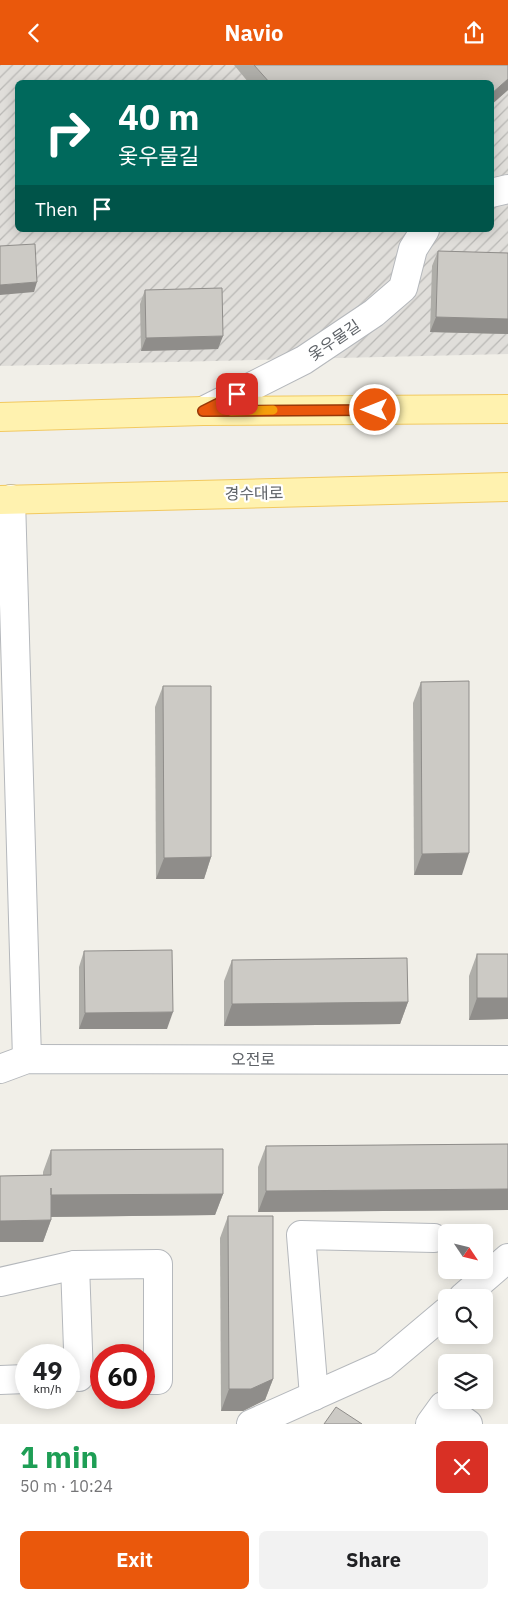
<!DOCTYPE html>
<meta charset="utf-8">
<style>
:root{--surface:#fff;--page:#f2f2f2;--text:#202124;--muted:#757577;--accent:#ea580c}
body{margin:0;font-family:"IBM Plex Sans","Noto Sans KR",sans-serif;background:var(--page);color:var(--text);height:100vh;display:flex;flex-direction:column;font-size:19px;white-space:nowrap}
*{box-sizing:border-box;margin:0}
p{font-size:16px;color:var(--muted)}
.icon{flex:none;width:28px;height:28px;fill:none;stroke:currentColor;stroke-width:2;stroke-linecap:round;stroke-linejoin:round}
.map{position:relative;height:1359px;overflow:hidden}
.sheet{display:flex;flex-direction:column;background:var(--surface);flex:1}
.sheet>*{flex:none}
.top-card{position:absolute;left:15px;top:15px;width:479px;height:152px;border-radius:8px;box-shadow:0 2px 12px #0003;background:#00695c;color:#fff;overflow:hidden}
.needle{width:32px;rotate:125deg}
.buttons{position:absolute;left:438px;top:1159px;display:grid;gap:10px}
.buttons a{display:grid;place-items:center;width:55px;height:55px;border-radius:8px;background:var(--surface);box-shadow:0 2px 12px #0003;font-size:25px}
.speed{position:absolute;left:15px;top:1279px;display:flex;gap:10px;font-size:25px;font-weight:700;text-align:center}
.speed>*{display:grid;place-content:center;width:65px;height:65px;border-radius:50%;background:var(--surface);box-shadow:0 2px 12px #0003;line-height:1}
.speed small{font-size:12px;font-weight:400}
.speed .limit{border:8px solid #d22;background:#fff;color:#111}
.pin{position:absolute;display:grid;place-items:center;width:42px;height:42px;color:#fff;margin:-21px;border-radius:10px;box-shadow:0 2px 8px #0006}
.me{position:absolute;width:55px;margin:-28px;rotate:270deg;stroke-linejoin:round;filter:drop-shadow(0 0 4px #0008)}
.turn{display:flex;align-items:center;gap:18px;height:105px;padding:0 20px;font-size:22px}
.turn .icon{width:65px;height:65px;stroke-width:2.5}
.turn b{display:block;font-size:35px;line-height:42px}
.then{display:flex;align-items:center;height:48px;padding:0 20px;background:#0003;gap:10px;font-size:19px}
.round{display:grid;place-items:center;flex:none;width:52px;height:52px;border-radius:8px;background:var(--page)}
.headline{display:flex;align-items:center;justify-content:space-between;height:85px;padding:0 20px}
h1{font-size:30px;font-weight:700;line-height:38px;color:#1e9e55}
.cta{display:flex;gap:10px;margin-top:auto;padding:10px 20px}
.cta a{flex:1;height:58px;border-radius:8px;background:var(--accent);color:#fff;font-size:20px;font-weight:700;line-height:58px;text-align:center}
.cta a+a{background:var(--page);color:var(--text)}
header{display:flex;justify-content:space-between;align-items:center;height:65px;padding:0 20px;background:var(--accent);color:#fff;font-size:22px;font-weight:700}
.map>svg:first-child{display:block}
.industrial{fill:url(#industrial-furrows);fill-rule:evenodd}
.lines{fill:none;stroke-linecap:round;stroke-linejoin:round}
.minor-casing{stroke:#b5b8bc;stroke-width:30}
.major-casing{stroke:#f2c960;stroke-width:30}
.minor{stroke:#fff;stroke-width:28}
.major{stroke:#fff2af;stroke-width:28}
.wall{fill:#afaea9}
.shaded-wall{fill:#8f8d8a}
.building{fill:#cccac5;stroke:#8f8d8a}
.route-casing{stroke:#983908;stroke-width:12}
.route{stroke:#ea580c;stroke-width:9}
.slow{stroke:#f59e0b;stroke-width:9}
.labels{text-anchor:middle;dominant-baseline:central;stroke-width:4.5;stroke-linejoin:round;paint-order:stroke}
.street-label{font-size:16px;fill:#5f6368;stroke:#fff}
</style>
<header><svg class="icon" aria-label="back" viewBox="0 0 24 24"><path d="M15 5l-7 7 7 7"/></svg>Navio<svg class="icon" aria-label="share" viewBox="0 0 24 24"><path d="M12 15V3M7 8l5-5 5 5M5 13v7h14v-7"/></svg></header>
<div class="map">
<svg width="508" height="1359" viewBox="0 0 508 1359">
<defs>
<pattern id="industrial-furrows" width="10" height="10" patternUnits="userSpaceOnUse" patternTransform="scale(1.25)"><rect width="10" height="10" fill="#e0deda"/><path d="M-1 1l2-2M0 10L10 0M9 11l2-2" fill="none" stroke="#b9b8b5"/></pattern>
</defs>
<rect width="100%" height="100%" fill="#f1efe8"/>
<path class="industrial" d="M0 0H508V289L0 301ZM18 18H491V165H18Z"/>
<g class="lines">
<g class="minor-casing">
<g id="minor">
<path d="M491 128 508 124"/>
<path d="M203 346 304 295 374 248 403 223 413 184 425 165"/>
<path d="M11 434 27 994"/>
<path d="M0 1004 27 994 508 995"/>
<path d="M75 1200 79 1312"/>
<path d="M0 1217 75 1200 158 1199V1315H144"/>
<path d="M463 1232 508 1193"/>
<path d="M0 1315 26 1314"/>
<path d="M314 1331 301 1170 434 1173"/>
<path d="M251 1359 383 1300 446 1247"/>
<path d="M430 1359 443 1341 468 1359"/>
</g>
</g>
<g class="major-casing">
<g id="major">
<path d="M0 352 203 346 508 344"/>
<path d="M0 435 508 422"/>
</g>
</g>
<use href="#minor" class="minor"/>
<use href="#major" class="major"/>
</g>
<g class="wall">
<path d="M234 0H508V25L491 40V18H249Z"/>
<path d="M438 186 508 188V269L430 267 432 201Z"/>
<path d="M145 225 218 284 141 286 140 239Z"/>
<path d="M421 617 462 810H414L413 638Z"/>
<path d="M163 621 211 792 204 814H156L155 642Z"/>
<path d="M84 886 167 964H79V902Z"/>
<path d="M477 889H508V954L469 955V911Z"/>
<path d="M232 895 408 937 400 959 224 961V916Z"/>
<path d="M508 1079V1145L258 1147V1102L266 1081Z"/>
<path d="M51 1085 223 1129 215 1150 51 1152V1155L43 1177H0V1111L43 1110V1107Z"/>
<path d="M228 1151 273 1314 265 1335 243 1346H221L220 1173Z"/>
</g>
<g class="shaded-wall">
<path d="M508 14V25L491 40V29Z"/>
<path d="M37 217 34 227 0 230V220Z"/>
<path d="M436 252 508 254V269L430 267Z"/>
<path d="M223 271 218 284 141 286 146 273Z"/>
<path d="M469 788 462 810H414L422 789Z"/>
<path d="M211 792 204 814H156L164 793Z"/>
<path d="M477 933H508V954L469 955Z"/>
<path d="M408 937 400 959 224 961 232 939Z"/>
<path d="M173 947 167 964H79L85 948Z"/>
<path d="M508 1124V1145L258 1147 266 1126Z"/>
<path d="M223 1129 215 1150 43 1152 51 1130Z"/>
<path d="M51 1155 43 1177H0V1156Z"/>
<path d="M273 1314 265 1335 243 1346H221L229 1324Z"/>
</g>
<g class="building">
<path d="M254 0H508V14L491 29V18H270Z"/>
<path d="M35 179 37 217 0 220V181Z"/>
<path d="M438 186 508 188V254L436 252Z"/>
<path d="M222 223 223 271 146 273 145 225Z"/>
<path d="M469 616V788L422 789 421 617Z"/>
<path d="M163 621H211V792L164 793Z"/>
<path d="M172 885 173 947 85 948 84 886Z"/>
<rect x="477" y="889" width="31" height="44"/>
<path d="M407 893 408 937 232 939V895Z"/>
<path d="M508 1079V1124L266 1126V1081Z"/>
<path d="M223 1084V1129L51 1130V1123V1155L0 1156V1111L51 1110V1085Z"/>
<path d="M228 1151H273V1314L251 1324H229Z"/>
<path d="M336 1342 362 1359H324Z"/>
</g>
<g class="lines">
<g class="route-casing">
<path id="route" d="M237 329 203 346 375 345"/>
</g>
<use href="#route" class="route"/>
<path class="slow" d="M231 346 273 345"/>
</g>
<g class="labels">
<g class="street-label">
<text transform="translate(334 275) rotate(-34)">옻우물길</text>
<text transform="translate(254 428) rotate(-1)">경수대로</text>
<text x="253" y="994">오전로</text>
</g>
</g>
</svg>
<div class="buttons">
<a><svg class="needle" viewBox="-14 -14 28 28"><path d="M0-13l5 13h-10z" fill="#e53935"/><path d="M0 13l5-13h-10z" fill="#757577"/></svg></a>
<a><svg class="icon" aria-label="search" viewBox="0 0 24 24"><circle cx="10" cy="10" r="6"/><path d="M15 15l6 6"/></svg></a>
<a><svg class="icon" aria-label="layers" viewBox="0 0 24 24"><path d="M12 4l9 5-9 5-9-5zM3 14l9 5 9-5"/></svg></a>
</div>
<div class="speed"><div>49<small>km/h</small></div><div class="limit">60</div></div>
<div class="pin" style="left:237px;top:329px;background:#d93025"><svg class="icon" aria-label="arrive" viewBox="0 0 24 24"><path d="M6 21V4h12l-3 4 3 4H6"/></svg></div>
<svg class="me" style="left:375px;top:345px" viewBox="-20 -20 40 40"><circle r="17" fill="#ea580c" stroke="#fff" stroke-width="3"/><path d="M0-11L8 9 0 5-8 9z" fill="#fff"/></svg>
<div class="top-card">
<div class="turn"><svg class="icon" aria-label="right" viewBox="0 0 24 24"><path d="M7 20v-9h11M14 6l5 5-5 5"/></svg><div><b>40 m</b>옻우물길</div></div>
<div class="then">Then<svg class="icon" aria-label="arrive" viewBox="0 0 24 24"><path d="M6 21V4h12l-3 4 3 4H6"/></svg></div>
</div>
</div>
<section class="sheet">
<div class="headline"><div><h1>1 min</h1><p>50 m · 10:24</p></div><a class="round" style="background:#d93025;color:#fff"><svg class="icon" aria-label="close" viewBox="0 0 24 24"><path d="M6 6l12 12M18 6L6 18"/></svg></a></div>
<div class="cta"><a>Exit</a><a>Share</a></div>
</section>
